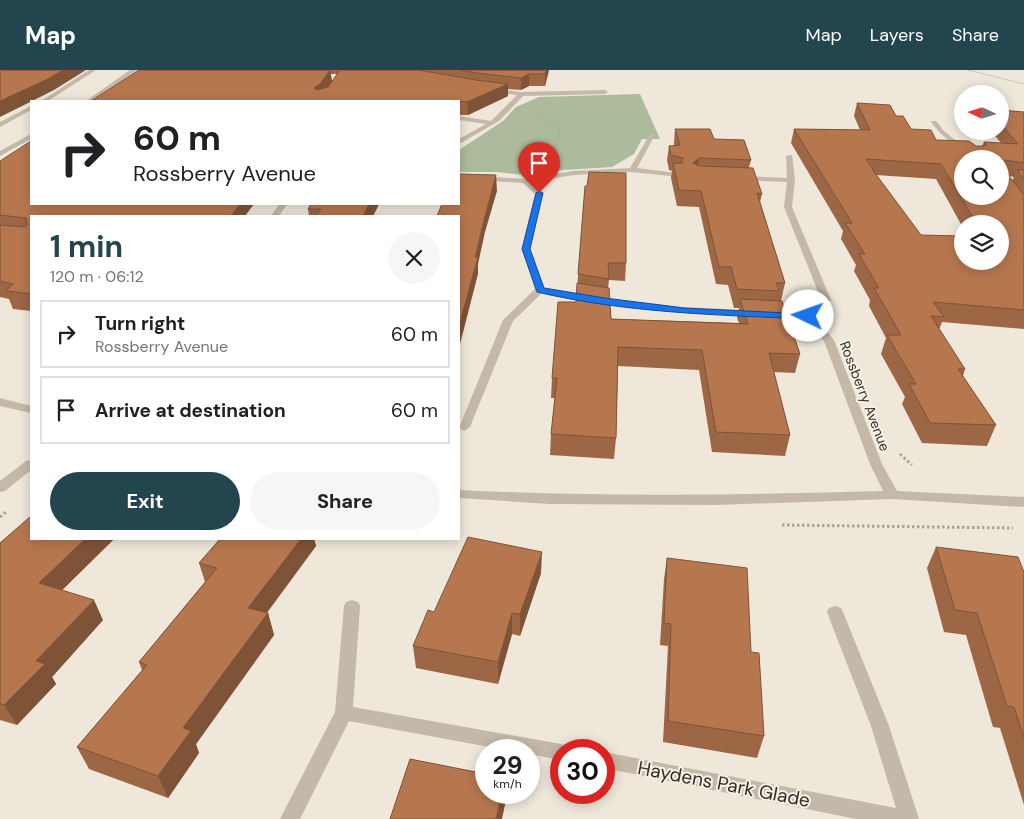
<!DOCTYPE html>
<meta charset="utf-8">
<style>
:root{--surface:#fff;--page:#f6f6f6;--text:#202124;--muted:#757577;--line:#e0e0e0;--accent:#22454e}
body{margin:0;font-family:"DM Sans",sans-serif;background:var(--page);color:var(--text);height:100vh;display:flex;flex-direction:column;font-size:19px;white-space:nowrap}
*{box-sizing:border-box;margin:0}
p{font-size:16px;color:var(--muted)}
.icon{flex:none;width:28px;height:28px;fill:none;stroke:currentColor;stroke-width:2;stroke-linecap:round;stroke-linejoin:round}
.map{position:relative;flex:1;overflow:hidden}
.panel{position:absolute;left:30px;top:145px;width:430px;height:325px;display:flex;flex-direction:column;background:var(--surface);border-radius:0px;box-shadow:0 2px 12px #0003}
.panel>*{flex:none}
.guide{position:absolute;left:30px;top:30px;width:430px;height:105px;border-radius:0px;box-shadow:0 2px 12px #0003;background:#fff;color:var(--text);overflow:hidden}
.needle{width:32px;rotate:274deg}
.fabs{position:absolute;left:954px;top:15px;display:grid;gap:10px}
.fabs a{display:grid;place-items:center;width:55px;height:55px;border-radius:50%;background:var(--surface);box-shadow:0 2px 12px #0003;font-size:25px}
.speed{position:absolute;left:475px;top:669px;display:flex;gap:10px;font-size:25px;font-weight:700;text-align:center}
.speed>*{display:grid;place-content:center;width:65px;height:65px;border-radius:50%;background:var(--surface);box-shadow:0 2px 12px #0003;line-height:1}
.speed small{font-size:12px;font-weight:400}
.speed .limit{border:8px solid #d22;background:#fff;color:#111}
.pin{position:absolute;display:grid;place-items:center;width:42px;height:42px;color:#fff;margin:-51px -21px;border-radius:50% 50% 50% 0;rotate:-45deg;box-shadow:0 0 5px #0007}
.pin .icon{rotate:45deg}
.me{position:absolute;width:55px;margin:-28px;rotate:273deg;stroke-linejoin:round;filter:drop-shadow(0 0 4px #0008)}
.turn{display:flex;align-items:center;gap:18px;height:105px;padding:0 20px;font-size:22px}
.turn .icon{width:65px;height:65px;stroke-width:2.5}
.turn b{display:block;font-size:35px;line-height:42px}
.round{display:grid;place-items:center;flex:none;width:52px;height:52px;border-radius:26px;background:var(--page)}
.head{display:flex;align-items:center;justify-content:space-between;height:85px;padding:0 20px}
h1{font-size:30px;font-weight:700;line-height:38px;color:var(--accent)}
.action{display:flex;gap:10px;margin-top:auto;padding:10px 20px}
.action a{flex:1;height:58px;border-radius:30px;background:var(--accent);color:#fff;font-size:20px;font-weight:700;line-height:58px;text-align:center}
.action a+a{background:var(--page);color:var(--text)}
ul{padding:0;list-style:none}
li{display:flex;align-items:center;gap:15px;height:68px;margin:0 10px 8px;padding:0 10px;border:2px solid var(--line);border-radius:0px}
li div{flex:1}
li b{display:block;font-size:19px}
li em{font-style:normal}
header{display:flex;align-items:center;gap:30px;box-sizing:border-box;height:70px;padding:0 25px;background:var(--accent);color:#fff}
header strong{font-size:24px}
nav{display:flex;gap:28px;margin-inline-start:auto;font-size:18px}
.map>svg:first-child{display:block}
.green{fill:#acbb9c}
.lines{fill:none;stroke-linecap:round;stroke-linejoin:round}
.path-far2{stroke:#b0a392;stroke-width:1;stroke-dasharray:1 1;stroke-linecap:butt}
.path-far1{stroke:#b0a392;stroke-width:2;stroke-dasharray:2 2;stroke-linecap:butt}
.path{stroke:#b0a392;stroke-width:3;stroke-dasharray:2.5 2.5;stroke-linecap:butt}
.minor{fill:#c4b9a8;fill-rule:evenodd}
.wall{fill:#9d6644;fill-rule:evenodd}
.shaded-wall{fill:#7f5337}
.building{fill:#b6774f;stroke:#7f5337;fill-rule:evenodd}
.route{fill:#1a73e8;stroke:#114b97}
.labels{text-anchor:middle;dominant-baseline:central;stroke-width:4;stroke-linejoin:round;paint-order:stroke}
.far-street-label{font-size:14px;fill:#322c27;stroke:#f6f1e5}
.near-street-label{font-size:19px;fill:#322c27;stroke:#f6f1e5}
</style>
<header>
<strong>Map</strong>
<nav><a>Map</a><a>Layers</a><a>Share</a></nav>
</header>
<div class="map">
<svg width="1024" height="749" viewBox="0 0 1024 749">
<rect width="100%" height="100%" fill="#eee7da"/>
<path class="green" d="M640 24 660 69H642L634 84 612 97 563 100 523 105 497 102H459V80L503 51 516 37 539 27Z"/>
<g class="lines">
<g class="path-far2">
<path d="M968 0 1024 14"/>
<path d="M538 47 558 54C562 66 558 76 549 84"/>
</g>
<path class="path-far1" d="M548 85 551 83"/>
<g class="path">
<path d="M900 384 912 395"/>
<path d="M0 447 6 442"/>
<path d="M782 455 1013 458"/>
</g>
<g class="minor">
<path d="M89 0H96L48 31H41Z"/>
<path d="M130 0H137L93 31H86Z"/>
<path d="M491 18 521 22 605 20 608 22 605 24 523 26 499 51 459 74V69L486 54 459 50V46L491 51 517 25 489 21Z"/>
<path d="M31 36V40L0 57V52Z"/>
<path d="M932 51H936L944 61 979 89H971L940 63 931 52Z"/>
<path d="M31 64V69L0 86V81Z"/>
<path d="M650 64 655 65 637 98 676 103H679V107L632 102 574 105 531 112 543 123 530 179 544 218 605 228 683 237 806 243 821 229 784 137 787 112 742 110 738 108 742 106 787 108 786 86 792 85 795 110 792 137 831 230 814 246 834 270 882 394 897 421 1024 427V437L892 429 716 435 550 434 459 428V420C601 427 742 425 883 421L870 394 824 271 805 249 683 243 605 234 542 223 513 251 470 357 464 361 459 358 503 250 535 219 522 179 535 124 523 113 459 109V105L525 109 574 101 630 98Z"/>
<path d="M279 134H287L279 146H271Z"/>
<path d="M0 328 31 336V343L0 336Z"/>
<path d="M31 390V400L5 421 0 422V411L26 391Z"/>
<path d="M352 530 358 532 360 536 353 637 561 674 567 676 569 680H561V690L529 684V680H505L349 651 300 749H280L335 642 344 536 346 532Z"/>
<path d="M835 536 841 538 843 542 889 656 919 749H856L604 698V682L896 738 871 656 827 542 829 538Z"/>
</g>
</g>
<g class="wall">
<path d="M139 0H549L545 16H529L521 20 508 19V26L468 45H459V31ZM331 4H337L332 12Z"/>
<path d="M857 33 896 46 911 59 936 70 976 76H982L984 72 1001 73 991 61H1000V40L1024 42V259L942 252 939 260 965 299 963 306 996 355 987 376 922 373 902 334 905 327 881 284 886 268 869 236 870 230 854 201 856 195 841 169 843 161 791 73 794 59 860 60 854 46ZM876 105 936 109 962 156V154H1000L962 191 921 165ZM1009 106 1014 107 1012 111Z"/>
<path d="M675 59 714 69 751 90 749 97 762 124 760 132 785 213 781 231 800 284 795 303 774 302 790 365 785 386 712 382 699 300 618 296 616 368 614 389 550 385 551 364 555 328H551L552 308 576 232 585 116 626 193 625 211 609 210 608 218 611 249 739 253 737 248 739 238H734L728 215 716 214 699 137 677 136 671 108 672 101 669 100 667 90 669 76H674V73Z"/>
<path d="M0 91 31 146V241L13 239 9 229 0 227Z"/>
<path d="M311 134H379L373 146H309L308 139Z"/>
<path d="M114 469 62 520 103 550 52 607 56 614 17 655 0 650V473Z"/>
<path d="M220 469H314L316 476 267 543H268L274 565 196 674 199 683 168 728 89 699 77 677 142 600 139 592 205 512 199 493Z"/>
<path d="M936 477 1024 502V735L1000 658 993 657 966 565 944 562 927 498Z"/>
<path d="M667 488 751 582 764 666 757 688 663 672 668 576 660 575 664 509Z"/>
<path d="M541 503 520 566 512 564 498 614 416 598 413 576 434 542Z"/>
</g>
<g class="shaded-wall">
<path d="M63 0H86L54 20 0 47V31Z"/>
<path d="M330 0 332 12 323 26 314 18Z"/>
<path d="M546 0H549L545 16V4Z"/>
<path d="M529 4V16L521 20V8Z"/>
<path d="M508 14V26L468 45 467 32Z"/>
<path d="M699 88 697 103 693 93Z"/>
<path d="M496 105 497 121 485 162 478 194V204L459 278V256L485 146Z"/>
<path d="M240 134H254L245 146H231Z"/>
<path d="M369 134H379L373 146H363Z"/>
<path d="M85 469H114L49 533 39 513Z"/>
<path d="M301 469H314L316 476 254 559 248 538Z"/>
<path d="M542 482 541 503 520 566V544Z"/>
<path d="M94 530 103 550 52 607 56 614 17 655 4 635 36 591Z"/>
<path d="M268 543 274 565 196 674 199 683 168 728 158 706 183 658Z"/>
<path d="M512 543V564L498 614V592Z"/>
<path d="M502 722H506V730L502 749H496Z"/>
</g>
<g class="building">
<path d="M0 0H63L50 8 0 31Z"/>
<path d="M139 0H330L321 13 314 18 317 20 328 17 340 0H418L476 10 508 14 467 32 459 31H91Z"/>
<path d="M461 0H546L545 4H529L521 8 477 3Z"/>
<path d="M857 33 890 35 896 46H903L911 59 931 60 936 70 969 71 976 76H984L986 75 984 72 1018 74 1000 53V40L1024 42V93L1005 90 1004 92V100L1024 125V240L933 232 944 247 931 246 965 299H958L996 355 930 353 909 314H916L887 265H901L874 218H879L859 184H865L845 153H852L794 59 870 60ZM866 89 941 94 977 154H1000V191H962V166L921 165 872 99H873ZM962 89H1000V126H962Z"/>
<path d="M675 59H710L714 69 744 70 751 90 699 88 693 93 699 96 753 98 762 124 757 123 785 213H776L779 221 737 219 731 197H719L701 121 679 120 673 93H682L683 88 671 85 669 76 680 75Z"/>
<path d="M31 71V134H240L231 146H31V224L6 221 13 214 0 211V155L25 157 27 155 26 148 0 145V91Z"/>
<path d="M1017 100H1024V110Z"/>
<path d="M589 102 626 103V193H608L609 209 578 204 585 116H587Z"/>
<path d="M459 104 496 105 485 146 475 187H478L459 256V146H437L442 134H459Z"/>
<path d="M311 134H369L363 146H316L321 139H308Z"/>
<path d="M577 213 609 218 611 249 748 254 740 229 782 231 800 284 769 283 790 365 716 362 702 280 618 277 616 368 551 364 557 308H552L558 232H576Z"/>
<path d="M31 446V469H85L39 513 94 530 36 591 45 594 4 635 0 634V473Z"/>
<path d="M468 467 542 482 520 544 512 543 498 592 413 576 428 540 434 542Z"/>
<path d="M220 469H301L248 538 268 543 183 658 191 661 158 706 77 677 147 595 139 592 217 498 199 493Z"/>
<path d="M936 477 1018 487 1024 502V668L1014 637 1007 636 977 543 955 540Z"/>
<path d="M667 488 747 498 751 582 759 583 764 666 668 651 671 554 664 553Z"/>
<path d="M410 689 486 704V722H502L496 749H390Z"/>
</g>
<path class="route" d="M539 121 543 123 530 179 544 218 605 228 684 238 808 244 812 246 808 249C718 245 626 243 537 222L522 179 536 123Z"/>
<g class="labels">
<g class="far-street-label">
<text transform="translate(865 326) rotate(69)">Rossberry Avenue</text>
</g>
<g class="near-street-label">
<text transform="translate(724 714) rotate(11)">Haydens Park Glade</text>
</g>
</g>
</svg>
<div class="fabs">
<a><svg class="needle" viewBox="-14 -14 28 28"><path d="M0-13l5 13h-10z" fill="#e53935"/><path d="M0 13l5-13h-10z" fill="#757577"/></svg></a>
<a><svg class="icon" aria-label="search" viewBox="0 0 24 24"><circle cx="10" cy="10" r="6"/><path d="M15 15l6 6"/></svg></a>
<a><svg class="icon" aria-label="layers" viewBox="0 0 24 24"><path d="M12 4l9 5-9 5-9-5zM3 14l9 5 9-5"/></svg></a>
</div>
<div class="speed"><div>29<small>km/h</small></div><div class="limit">30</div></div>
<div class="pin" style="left:539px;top:123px;background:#d93025"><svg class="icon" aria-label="arrive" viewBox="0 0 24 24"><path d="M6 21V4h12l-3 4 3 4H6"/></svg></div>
<svg class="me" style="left:808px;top:246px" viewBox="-20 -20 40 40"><circle r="19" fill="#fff"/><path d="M0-13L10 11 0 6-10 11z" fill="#1a73e8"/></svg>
<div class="guide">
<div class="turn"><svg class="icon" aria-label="right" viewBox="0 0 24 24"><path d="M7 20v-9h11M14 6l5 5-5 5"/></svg><div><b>60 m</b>Rossberry Avenue</div></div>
</div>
<section class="panel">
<div class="head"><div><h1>1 min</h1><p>120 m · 06:12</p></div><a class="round"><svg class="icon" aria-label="close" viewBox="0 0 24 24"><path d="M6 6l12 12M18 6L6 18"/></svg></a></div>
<ul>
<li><svg class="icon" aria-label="right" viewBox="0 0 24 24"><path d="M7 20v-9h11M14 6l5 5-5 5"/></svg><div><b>Turn right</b><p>Rossberry Avenue</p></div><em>60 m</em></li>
<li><svg class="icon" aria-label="arrive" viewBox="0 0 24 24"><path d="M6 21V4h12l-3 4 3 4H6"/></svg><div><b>Arrive at destination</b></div><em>60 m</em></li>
</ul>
<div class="action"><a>Exit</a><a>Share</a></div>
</section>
</div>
